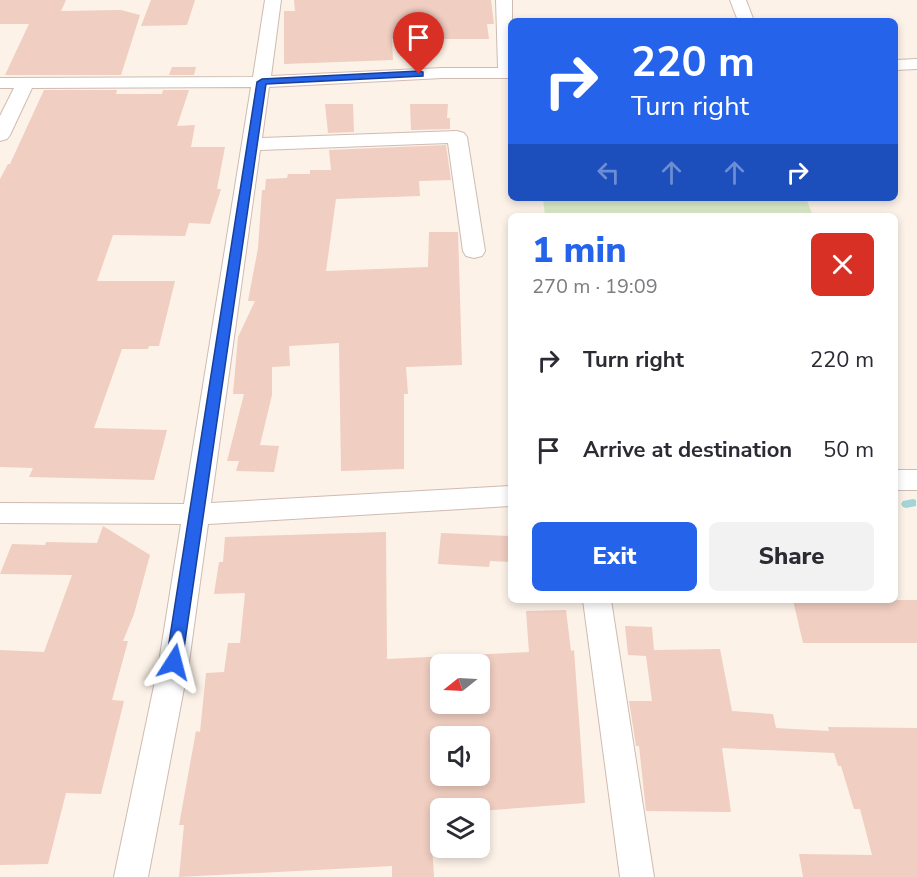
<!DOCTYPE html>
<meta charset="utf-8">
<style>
:root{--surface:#fff;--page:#f2f2f3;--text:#2b2b33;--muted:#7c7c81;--accent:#2563eb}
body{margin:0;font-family:"Nunito Sans",sans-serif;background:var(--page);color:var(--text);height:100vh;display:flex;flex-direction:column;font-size:22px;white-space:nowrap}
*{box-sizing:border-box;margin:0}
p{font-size:20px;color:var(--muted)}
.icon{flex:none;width:33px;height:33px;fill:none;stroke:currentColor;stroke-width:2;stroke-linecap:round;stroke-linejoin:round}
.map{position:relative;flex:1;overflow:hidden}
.sheet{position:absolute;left:508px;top:213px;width:390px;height:390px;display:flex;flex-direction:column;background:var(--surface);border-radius:9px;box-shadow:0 3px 9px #0003}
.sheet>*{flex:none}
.top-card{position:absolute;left:508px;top:18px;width:390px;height:183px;border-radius:9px;box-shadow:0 3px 9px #0003;background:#2563eb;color:#fff;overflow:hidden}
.needle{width:39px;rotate:252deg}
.fabs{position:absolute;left:430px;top:654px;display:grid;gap:12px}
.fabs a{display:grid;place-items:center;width:60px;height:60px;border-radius:9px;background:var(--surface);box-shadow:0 3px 9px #0003;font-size:30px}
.pin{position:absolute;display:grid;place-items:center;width:51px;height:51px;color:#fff;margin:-62px -26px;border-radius:50% 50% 50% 0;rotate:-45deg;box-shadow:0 0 6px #0007}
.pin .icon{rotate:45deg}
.me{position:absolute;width:66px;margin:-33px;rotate:9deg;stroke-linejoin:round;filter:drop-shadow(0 0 4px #0008)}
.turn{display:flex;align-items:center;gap:21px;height:126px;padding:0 24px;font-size:27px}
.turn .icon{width:78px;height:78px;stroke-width:2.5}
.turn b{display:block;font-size:42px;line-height:51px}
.lanes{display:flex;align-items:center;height:57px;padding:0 24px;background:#0003;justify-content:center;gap:30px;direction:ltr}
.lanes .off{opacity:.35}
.round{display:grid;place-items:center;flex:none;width:63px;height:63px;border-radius:9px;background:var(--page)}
.headline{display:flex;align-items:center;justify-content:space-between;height:102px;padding:0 24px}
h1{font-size:36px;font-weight:800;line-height:45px;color:var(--accent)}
.button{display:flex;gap:12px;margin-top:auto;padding:12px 24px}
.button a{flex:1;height:69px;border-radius:9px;background:var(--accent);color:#fff;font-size:24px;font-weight:800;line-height:69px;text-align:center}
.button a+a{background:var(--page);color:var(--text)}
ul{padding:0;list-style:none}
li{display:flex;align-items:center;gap:18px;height:90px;padding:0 24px}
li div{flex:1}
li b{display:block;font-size:22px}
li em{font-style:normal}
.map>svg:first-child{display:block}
.green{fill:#d9e9c7}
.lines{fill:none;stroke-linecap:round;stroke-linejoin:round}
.stream{fill:#a4d4d6;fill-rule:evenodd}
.building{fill:#f0cec1;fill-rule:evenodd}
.street-casing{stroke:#cfbbb1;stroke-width:2}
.street{fill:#fff;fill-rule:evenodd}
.route{fill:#2563eb;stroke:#184099;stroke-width:1.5}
</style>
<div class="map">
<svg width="917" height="877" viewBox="0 0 917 877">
<rect width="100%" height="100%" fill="#fcf2e8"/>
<path class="green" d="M543 198H806L813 216H545Z"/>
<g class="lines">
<path class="stream" d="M913 499 916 500V506L906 508 903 507 901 504 903 501Z"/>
</g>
<g class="building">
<path d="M0 0H66L61 11 121 10 140 15 121 75H5L29 24H0Z"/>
<path d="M151 0H195L187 25 141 26Z"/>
<path d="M294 0H491L494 24H487L489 39H392L393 60 284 64V11H295Z"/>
<path d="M172 67H196L194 75H169Z"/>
<path d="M44 90H117L116 94H162L163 90H189L177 126 195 125 191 147H225L217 189H221L210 224 189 223 185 236 113 235 97 281H175L159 346H149L148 349H122L94 428 167 430 154 480 29 477 33 468 0 467V179L8 164H10Z"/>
<path d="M325 104H353L354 132 328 133Z"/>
<path d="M410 104H448L447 118H450V129L411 130Z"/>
<path d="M446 145 451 180 419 181 420 196 336 199 326 271 428 267 429 232H458L462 365 406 367 408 394H404V469L341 471 339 343 289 346 290 366 272 367V395L260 445 279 446 274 472 236 471 239 461H227L244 394H233L238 337 255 301H248L258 248 262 190H265L266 179 287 178 288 174H310V170H331L329 150Z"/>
<path d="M103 526 150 555 134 614 123 641H128L112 700 124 701 101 794 66 793 48 864 0 865V650L44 652 72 575 0 574 12 544 45 545 46 542 97 543Z"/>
<path d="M386 532 387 659 529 652 526 611 566 610 571 651 574 650 585 803 480 811V808H441V813L430 814 434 877H392V866L179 877 184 825H179L196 731 200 732 206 673 224 672 228 643H240L245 593 214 594 219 562H223L225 537ZM441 664H480V704H441ZM441 736H480V776H441Z"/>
<path d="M441 533 512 536V562L490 561 489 567 438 564Z"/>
<path d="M793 600H917V643H803Z"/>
<path d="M625 626 652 627 654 650 720 649 732 711 773 714 776 728 829 731 828 727 917 728V877H803L799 854 872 855 860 809H854L841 766H838L834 753 722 748 731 812 646 811 639 746H636L629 701H652L646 656 628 655Z"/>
</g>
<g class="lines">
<g class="street-casing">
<g id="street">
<path d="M265 0H281L271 76 442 68H498L496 0H512V78H442L269 87 262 138 457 131 464 133 467 137 485 251 482 256 474 258 466 256 463 251 448 143 260 150 211 503 512 486V506L208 524 189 662 148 877H114L159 662 181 524 0 523V503L184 504 251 87 32 88 10 135 7 139 0 141V116L14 88H0V78L253 77Z"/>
<path d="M730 0H746L754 21H738Z"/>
<path d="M917 59V69L896 70V60Z"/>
<rect x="896" y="470" width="21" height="20"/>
<path d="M583 600H611L654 877H620Z"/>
</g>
</g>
<use href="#street" class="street"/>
</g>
<path class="route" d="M419 71 423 72V76L266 84 182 662 180 666 174 668 168 666 166 662 257 82 262 79Z"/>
</svg>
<div class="fabs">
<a><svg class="needle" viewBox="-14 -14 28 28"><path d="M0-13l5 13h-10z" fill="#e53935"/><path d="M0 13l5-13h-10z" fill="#7c7c81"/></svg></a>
<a><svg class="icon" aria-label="sound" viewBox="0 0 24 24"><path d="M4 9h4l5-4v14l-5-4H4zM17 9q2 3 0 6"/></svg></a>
<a><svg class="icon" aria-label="layers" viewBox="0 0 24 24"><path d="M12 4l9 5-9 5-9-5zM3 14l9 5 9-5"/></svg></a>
</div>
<div class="pin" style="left:419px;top:74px;background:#d93025"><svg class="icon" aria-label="arrive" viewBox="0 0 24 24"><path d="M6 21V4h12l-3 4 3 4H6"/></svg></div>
<svg class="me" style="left:174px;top:662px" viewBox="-20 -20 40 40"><path d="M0-17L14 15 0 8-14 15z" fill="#2563eb" stroke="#fff" stroke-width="4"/></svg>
<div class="top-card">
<div class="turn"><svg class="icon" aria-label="right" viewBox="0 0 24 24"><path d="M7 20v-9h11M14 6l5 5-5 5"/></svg><div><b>220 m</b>Turn right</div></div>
<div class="lanes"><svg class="icon off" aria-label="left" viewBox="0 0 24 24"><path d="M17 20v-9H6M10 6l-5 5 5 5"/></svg><svg class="icon off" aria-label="ahead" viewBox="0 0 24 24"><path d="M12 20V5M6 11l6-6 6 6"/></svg><svg class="icon off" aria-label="ahead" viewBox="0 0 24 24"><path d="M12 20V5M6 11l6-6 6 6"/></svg><svg class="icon" aria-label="right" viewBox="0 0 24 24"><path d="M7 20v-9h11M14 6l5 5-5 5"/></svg></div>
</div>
<section class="sheet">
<div class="headline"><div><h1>1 min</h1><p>270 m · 19:09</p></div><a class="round" style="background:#d93025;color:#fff"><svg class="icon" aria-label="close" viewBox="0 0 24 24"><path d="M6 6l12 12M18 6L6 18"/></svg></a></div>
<ul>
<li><svg class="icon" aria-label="right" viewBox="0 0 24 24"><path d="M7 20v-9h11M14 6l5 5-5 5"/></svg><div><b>Turn right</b></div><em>220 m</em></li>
<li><svg class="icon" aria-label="arrive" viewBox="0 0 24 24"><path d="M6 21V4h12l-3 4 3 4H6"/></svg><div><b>Arrive at destination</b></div><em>50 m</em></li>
</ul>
<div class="button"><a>Exit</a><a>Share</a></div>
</section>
</div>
